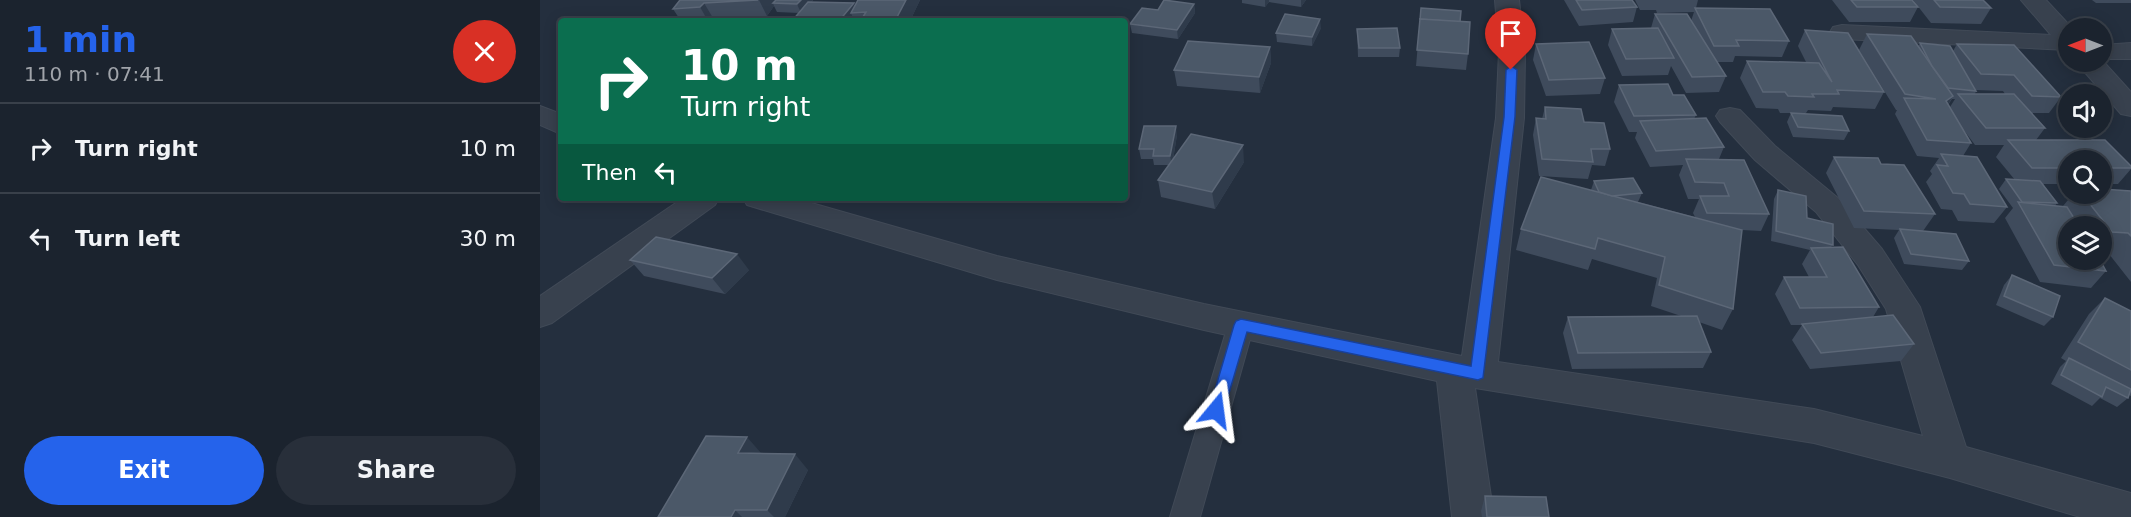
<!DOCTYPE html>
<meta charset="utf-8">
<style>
:root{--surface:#1b232e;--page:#282f3a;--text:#f1f3f6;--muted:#a0a4aa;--line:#39404a;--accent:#2563eb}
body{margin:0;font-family:"DejaVu Sans",sans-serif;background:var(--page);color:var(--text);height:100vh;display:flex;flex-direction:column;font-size:22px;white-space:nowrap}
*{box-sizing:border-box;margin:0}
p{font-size:20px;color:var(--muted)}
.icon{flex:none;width:33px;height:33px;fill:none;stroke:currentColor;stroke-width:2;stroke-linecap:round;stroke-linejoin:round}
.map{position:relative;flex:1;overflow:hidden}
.side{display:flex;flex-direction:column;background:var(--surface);width:540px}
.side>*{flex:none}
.banner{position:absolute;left:18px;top:18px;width:570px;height:183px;border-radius:6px;box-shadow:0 3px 15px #0003,0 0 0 2px var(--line);background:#0b6e4f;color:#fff;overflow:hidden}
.needle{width:39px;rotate:270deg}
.fabs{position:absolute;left:1518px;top:18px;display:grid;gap:12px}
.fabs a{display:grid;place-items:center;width:54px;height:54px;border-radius:50%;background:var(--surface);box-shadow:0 3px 15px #0003,0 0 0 2px var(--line);font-size:30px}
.pin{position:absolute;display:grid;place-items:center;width:51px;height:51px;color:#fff;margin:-62px -26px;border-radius:50% 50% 50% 0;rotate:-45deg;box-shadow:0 0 6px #0007}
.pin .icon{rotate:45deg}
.me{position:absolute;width:66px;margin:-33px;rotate:16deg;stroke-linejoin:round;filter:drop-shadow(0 0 4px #0008)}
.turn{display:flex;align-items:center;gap:21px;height:126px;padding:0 24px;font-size:27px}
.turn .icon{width:78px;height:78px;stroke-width:2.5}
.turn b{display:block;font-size:42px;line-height:51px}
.then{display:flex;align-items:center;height:57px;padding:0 24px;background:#0003;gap:12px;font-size:22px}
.round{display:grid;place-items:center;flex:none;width:63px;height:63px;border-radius:32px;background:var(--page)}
.head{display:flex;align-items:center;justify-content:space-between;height:102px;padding:0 24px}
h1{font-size:36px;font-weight:700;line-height:45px;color:var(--accent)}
.primary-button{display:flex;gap:12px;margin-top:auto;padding:12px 24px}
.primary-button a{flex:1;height:69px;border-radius:36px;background:var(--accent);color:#fff;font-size:24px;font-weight:700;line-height:69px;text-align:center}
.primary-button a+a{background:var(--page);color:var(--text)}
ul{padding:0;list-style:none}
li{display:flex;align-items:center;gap:18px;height:90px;padding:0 24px;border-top:2px solid var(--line)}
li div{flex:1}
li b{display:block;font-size:22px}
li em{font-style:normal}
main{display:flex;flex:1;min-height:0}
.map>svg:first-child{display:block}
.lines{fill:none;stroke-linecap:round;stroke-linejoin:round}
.lane-casing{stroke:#414a57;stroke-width:2}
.street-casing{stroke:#414a57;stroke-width:2}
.lane{fill:#38414e;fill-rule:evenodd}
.street{fill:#38414e;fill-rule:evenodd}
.wall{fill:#3f4b5c;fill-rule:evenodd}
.shaded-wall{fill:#2f3b4b}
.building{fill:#4b5868;stroke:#5c6777;stroke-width:1.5}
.route{fill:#2563eb;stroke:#184099;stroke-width:1.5}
</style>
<main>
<section class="side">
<div class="head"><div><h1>1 min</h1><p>110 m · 07:41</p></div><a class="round" style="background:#d93025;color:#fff"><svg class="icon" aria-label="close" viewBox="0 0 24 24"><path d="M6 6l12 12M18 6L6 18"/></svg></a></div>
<ul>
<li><svg class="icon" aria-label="right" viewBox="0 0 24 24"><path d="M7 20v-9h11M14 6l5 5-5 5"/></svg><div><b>Turn right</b></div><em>10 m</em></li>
<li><svg class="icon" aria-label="left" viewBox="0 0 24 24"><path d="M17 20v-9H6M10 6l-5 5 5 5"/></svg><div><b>Turn left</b></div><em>30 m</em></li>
</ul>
<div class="primary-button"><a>Exit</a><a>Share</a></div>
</section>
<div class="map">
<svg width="1591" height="517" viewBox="0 0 1591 517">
<rect width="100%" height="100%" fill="#242f3e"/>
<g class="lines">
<g class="lane-casing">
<path id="lane" d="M701 315 710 318 714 325 660 517H630L688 325 692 318Z"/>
</g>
<g class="street-casing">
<g id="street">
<path d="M955 0H979L985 52 984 118 958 362 1274 409 1383 436 1346 309 1318 265 1276 212 1215 160 1180 122 1176 116 1180 110 1190 108 1200 110 1235 146 1298 198 1342 249 1380 307 1426 447 1591 493V517H1540L1410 478 1274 443 935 388 954 517H912L897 381 664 330 457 280 207 205 203 198H254L457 256 664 304 922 356 956 118 959 52Z"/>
<path d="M1481 0H1506L1532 28H1528V50L1302 39 1293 37 1290 32 1293 27 1302 25 1511 35Z"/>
<path d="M1591 43V59H1562V45Z"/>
<path d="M1562 60 1591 92V116L1581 114 1536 62Z"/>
<path d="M0 106 21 114V134L0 125Z"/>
<path d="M143 198H179L175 205 12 323 0 327V296Z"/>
</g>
</g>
<use href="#lane" class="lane"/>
<use href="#street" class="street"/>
</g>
<g class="wall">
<path d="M140 0H273L272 2 315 5 318 0H380L370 21H314L313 18 310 21H252L259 13 237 12 234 6 227 16 173 18 171 21H141L133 9Z"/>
<path d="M702 0H766L761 7 729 2 725 7 702 3Z"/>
<path d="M1024 0H1092L1097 7 1093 22 1039 26Z"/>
<path d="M1095 0H1158L1156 8 1249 41 1242 57 1195 56 1193 62H1177L1186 76 1179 92 1146 93 1131 66 1128 75 1082 76 1068 45 1072 29 1111 28 1115 14 1151 21 1154 12 1117 13 1116 10H1100Z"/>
<path d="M1292 0H1372L1378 7 1370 22H1309Z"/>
<path d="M1373 0H1443L1451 8 1441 24 1391 23Z"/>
<path d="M1552 0H1591V3H1556Z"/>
<path d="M654 4 655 13 638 39 592 33 590 24 618 10Z"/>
<path d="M880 20 920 22 928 54 926 70 876 66Z"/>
<path d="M781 28 772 46 737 42 736 33Z"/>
<path d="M817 29 860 48 859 57H818Z"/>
<path d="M1265 30 1344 92 1335 109 1293 107 1291 111 1268 110 1266 113H1257L1309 131 1304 140 1253 137 1247 122 1251 113H1240L1238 109 1216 108 1200 78 1207 61 1266 62 1258 46Z"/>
<path d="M1327 34 1378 46 1380 43 1413 51 1417 44 1521 97 1509 113H1491L1505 128 1496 140 1591 166V169L1578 184H1562V160H1528V184H1503L1517 203 1515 206H1523L1533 194H1562L1591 191V282L1569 254 1562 253V226H1528L1566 271 1551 288 1500 282 1465 218 1473 208 1459 189 1466 179 1475 180 1456 157 1464 145H1435L1423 129 1431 143 1423 156 1467 207 1454 223 1418 221 1412 210 1401 209 1386 182 1392 174 1390 171 1399 158 1377 156 1355 114 1357 110H1356L1319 50ZM1436 90 1463 91 1465 94H1435L1436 91ZM1412 99H1415L1410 107 1408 105Z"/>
<path d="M996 44 1065 78 1060 94 1006 96 993 60Z"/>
<path d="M730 47 731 63 720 93 637 86 634 70Z"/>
<path d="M1079 85 1133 95 1156 115 1154 119 1184 147 1179 159 1229 214 1221 231 1202 230 1193 309 1182 330 1159 322 1171 352 1163 368 1032 369 1023 333 1028 317 1141 316 1111 306 1117 278 1052 259 1048 270 976 250 981 229 1051 190 1054 181 1102 193 1098 202 1155 217 1153 213 1159 199H1148L1139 175 1143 165 1110 167 1095 138 1097 132H1089L1074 102Z"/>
<path d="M1005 107 1044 122 1070 149 1065 166 1052 165 1048 179 999 176 993 135 996 118 1002 119Z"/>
<path d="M637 135 633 160 704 162 675 209 621 197 618 180 629 165H614L613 159H601L599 149Z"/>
<path d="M1294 157 1341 164 1395 214 1383 231 1429 261 1422 270 1364 264 1354 238 1359 230 1314 228 1286 173Z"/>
<path d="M1238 190 1293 245 1291 247 1339 307 1333 317 1374 344 1361 361 1270 369 1252 340 1262 325H1251L1235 294 1244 277H1269L1262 264 1270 250 1231 241 1234 199Z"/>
<path d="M90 260 209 270 185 294 104 276Z"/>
<path d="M1472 275 1513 317 1504 326 1456 305 1464 285Z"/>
<path d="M1565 298 1591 311V396L1589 395 1588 398 1577 407 1560 398 1552 406 1511 384 1520 367 1526 361 1521 358 1549 314Z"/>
<path d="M221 453V454L268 470 245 517H118Z"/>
<path d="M945 496 1009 517H942L941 511Z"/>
</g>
<g class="shaded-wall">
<path d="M219 0H238L233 3 234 6 227 16Z"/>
<path d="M261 0H273L261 13 257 4Z"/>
<path d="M366 0H380L370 21H357L356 19Z"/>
<path d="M725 0H729V2L725 7Z"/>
<path d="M761 0H766L761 7Z"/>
<path d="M164 3 173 18 171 21H168L160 7Z"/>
<path d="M314 3 318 11 311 13 313 18 310 21H299Z"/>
<path d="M654 4 655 13 638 39 637 30Z"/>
<path d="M780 19 781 28 772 46V37Z"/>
<path d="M730 47 731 63 720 93 719 77Z"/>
<path d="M1413 96 1403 113 1406 101Z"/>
<path d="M636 126 637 135 632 165 630 156Z"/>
<path d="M703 145 704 162 675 209 672 192Z"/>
<path d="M197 254 209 270 185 294 172 278Z"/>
<path d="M207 437 221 453 213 469 198 453Z"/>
<path d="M255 454 268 470 245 517H234L227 510Z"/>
<path d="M195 510 202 517H191Z"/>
</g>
<g class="building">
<path d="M140 0H218L164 3 160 7 133 9Z"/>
<path d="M236 0H261L257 4 233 3Z"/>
<path d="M318 0H366L356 19 321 20 326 12 311 13Z"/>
<path d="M624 0 654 4 637 30 590 24 602 8 618 10Z"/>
<path d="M1036 0H1092L1097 7 1042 10Z"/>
<path d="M1311 0H1372L1378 7H1317Z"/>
<path d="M1394 0H1443L1451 8 1400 7Z"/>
<path d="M268 2 314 3 299 21H252Z"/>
<path d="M881 8 921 11 920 22 880 19V20Z"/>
<path d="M1155 8 1230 9 1249 41 1196 40 1199 46H1174Z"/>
<path d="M745 14 780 19 772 37 736 33Z"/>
<path d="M1115 14H1147L1186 76 1152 77Z"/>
<path d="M880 19 930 22 928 54 877 50Z"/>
<path d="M857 28 860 48H819L817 29Z"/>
<path d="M1118 28 1134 58 1086 59 1072 29Z"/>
<path d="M1265 30 1308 33 1344 92 1297 90 1299 94H1272L1274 97 1248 96 1245 92H1223L1207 61 1279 63 1292 82Z"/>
<path d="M1327 34 1371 36 1413 96 1406 101 1431 143 1387 140 1364 98 1396 99 1365 94Z"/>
<path d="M648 41 730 47 719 77 634 70Z"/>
<path d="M1049 42 1065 78 1009 80 996 44Z"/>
<path d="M1380 43 1410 46 1436 91 1408 88 1392 66Z"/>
<path d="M1417 44 1474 45 1521 97 1492 96 1474 75 1441 74Z"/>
<path d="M1128 84 1133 95H1144L1156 115 1094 116 1079 85Z"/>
<path d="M1418 94H1474L1505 128H1446Z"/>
<path d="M1005 107 1041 109 1044 122 1064 123 1070 149H1051L1053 162 1002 159 996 118 1006 119Z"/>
<path d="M1251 113 1302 116 1309 131 1258 127Z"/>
<path d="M1166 118 1184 147 1116 151 1100 121Z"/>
<path d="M604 126H636L630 156H613L614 149H599Z"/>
<path d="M651 134 703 145 672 192 618 180Z"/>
<path d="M1468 140H1565L1591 166V168H1562V160H1528V168H1492Z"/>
<path d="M1401 154 1437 157 1467 207 1430 204 1424 194 1413 193 1397 165 1408 166Z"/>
<path d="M1294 157 1338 158 1341 164 1364 165 1395 214 1324 211Z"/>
<path d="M1146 159 1204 160 1229 214 1167 213 1160 196H1189L1184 183 1155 182Z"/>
<path d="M1001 177 1202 230 1193 309 1119 285 1125 257 1058 238 1055 249 981 229Z"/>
<path d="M1093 178 1102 193 1072 196 1059 192 1054 181Z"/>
<path d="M1466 179 1500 181 1517 203 1482 202Z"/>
<path d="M1562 189 1591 191V236L1588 233 1572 232 1542 194H1562Z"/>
<path d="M1238 190 1266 196 1267 218 1293 224V245L1236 231Z"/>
<path d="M1478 202 1527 207 1539 226H1528V260H1560L1566 271 1514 265Z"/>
<path d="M1360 229 1416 234 1429 261 1371 254Z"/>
<path d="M116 237 197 254 172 278 90 260Z"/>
<path d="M1303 247 1339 307 1260 308 1244 277H1287L1271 248Z"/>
<path d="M1472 275 1520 296 1513 317 1464 296Z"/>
<path d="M1565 298 1591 311V370L1538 342Z"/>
<path d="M1353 315 1374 344 1281 353 1262 324Z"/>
<path d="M1157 316 1171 352 1038 353 1028 317Z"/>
<path d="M1529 358 1591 389 1588 398 1566 387 1562 397 1521 375Z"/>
<path d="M166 436 207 437 198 453 255 454 227 510H195L191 517H118Z"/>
<path d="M945 496 1006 497 1009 517H947Z"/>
</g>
<path class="route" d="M971 66 977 70 975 117 943 378 938 380 707 332 684 410 682 415 676 417 671 415 669 410 694 325 696 321 701 319 931 366 964 117 966 70Z"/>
</svg>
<div class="fabs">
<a><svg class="needle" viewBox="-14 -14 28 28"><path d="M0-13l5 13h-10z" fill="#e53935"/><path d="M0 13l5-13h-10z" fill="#a0a4aa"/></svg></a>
<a><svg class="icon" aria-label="sound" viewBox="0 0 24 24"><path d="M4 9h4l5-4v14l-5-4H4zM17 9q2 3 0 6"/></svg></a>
<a><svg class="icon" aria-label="search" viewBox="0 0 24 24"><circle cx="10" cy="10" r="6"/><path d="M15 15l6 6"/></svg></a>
<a><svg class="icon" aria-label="layers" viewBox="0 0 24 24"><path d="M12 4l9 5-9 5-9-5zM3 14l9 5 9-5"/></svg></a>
</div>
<div class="pin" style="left:971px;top:70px;background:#d93025"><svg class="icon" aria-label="arrive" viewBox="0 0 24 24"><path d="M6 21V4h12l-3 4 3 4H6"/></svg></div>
<svg class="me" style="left:676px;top:410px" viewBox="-20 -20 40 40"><path d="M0-17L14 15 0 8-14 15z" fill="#2563eb" stroke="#fff" stroke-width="4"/></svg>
<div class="banner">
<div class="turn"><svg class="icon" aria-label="right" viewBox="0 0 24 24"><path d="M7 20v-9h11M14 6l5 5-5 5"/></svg><div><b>10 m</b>Turn right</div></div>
<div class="then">Then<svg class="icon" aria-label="left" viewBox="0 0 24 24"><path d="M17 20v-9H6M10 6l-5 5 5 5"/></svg></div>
</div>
</div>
</main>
